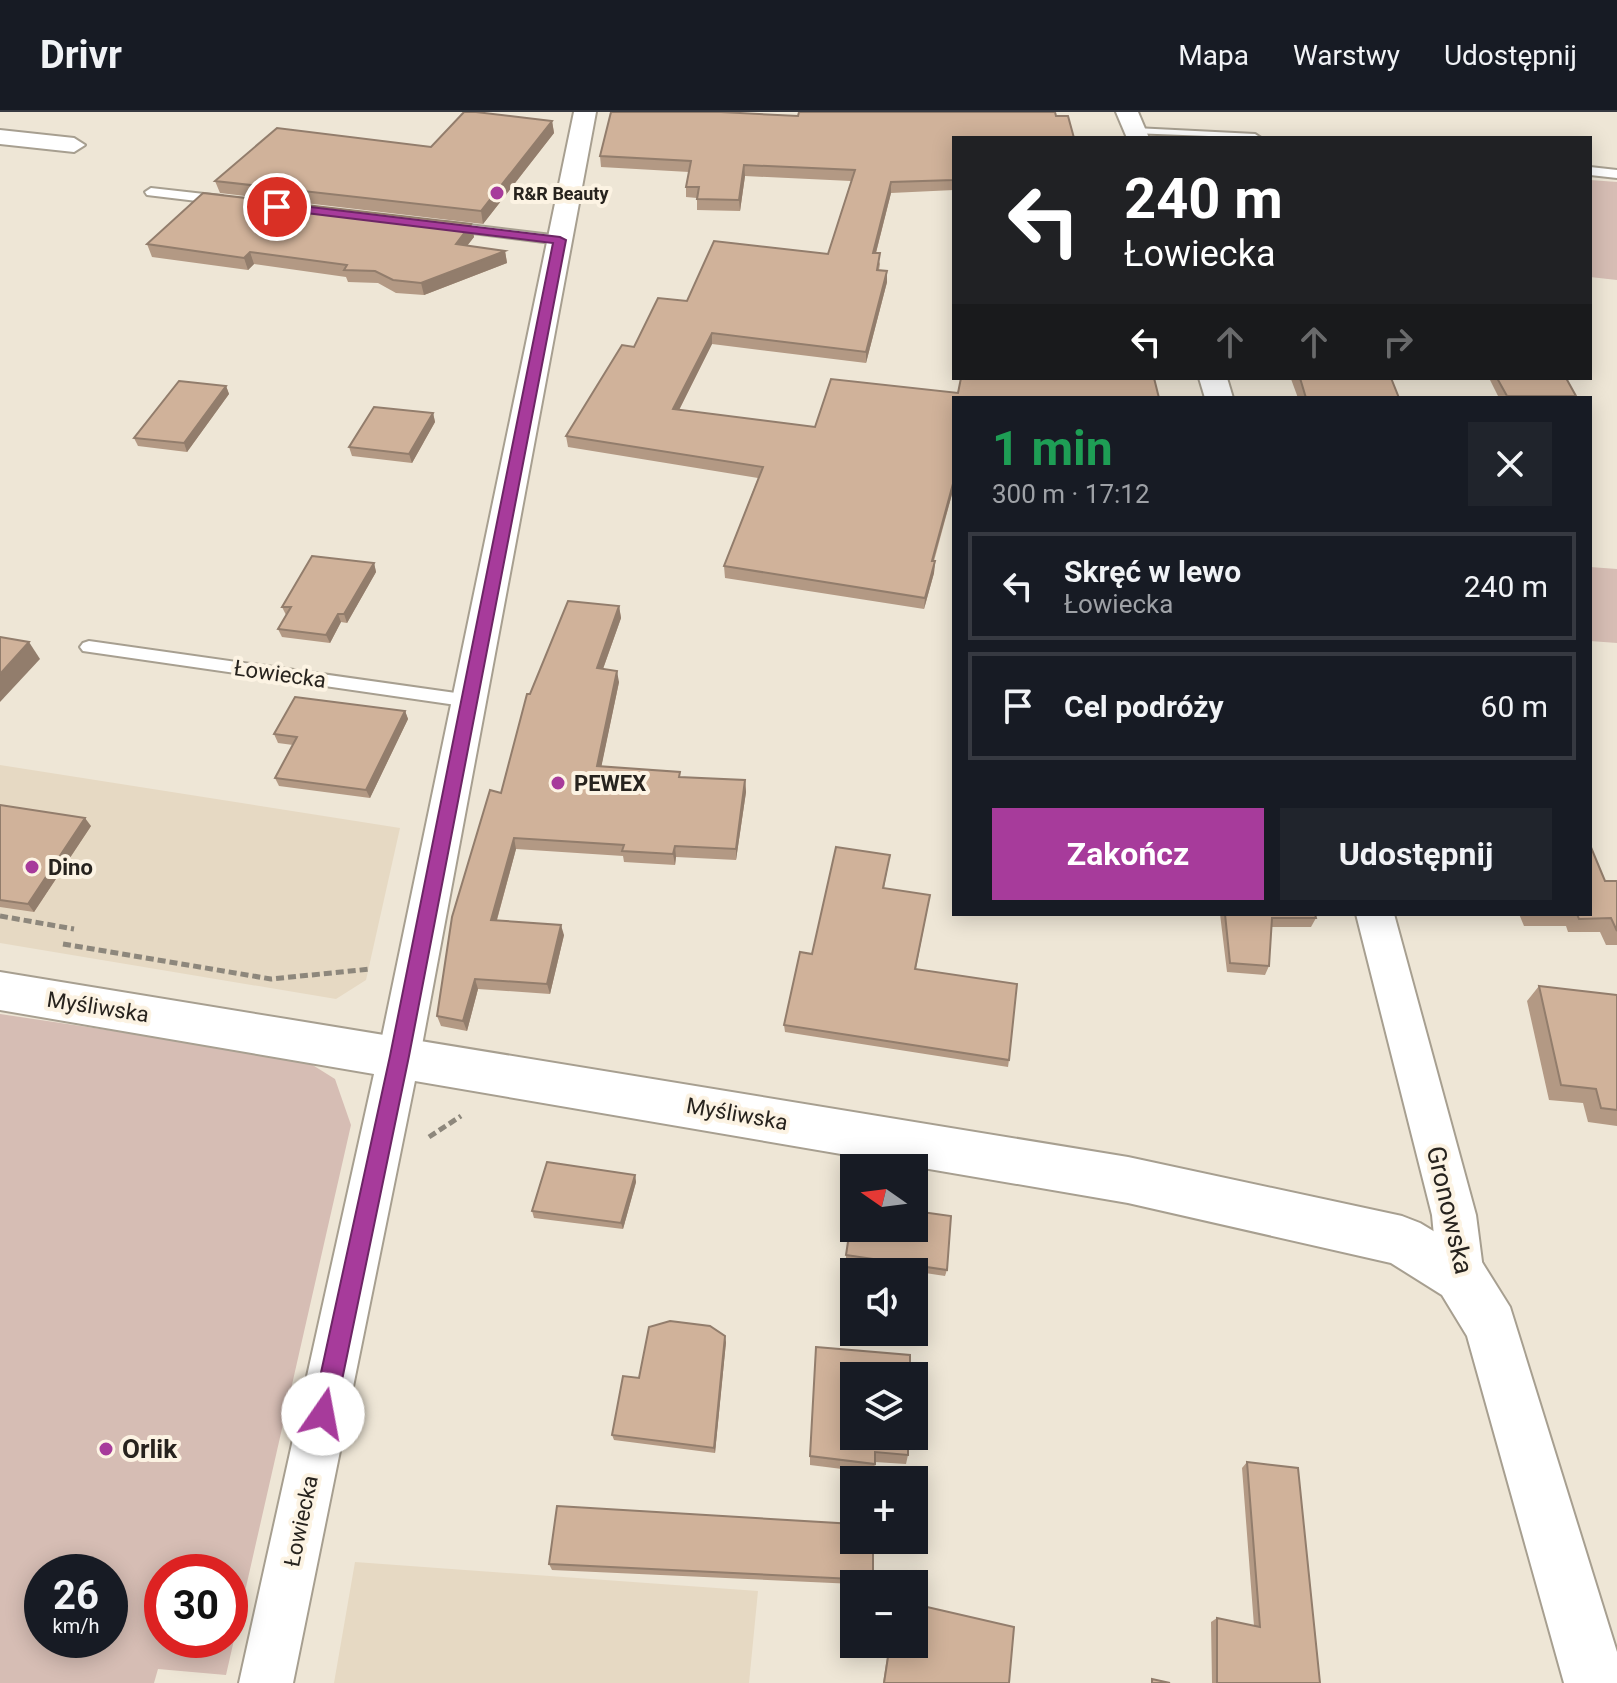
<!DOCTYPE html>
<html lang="pl">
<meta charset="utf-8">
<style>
:root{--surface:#171b24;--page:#20242c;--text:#f1f3f6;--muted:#9ea1a6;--line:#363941;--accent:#a73b9b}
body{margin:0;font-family:Roboto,sans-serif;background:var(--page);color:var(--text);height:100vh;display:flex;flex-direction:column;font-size:30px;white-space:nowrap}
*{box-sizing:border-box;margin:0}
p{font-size:26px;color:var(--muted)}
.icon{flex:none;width:44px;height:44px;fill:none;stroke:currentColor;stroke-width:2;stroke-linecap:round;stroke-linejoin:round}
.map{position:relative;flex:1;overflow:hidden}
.side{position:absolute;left:952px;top:284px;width:640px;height:520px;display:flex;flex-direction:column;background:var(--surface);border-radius:0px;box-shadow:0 4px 20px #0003}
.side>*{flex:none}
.top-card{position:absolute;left:952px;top:24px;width:640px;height:244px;border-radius:0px;box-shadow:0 4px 20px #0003;background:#202124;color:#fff;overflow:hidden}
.needle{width:52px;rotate:284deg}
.buttons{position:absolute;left:840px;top:1042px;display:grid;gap:16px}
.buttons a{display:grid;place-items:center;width:88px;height:88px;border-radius:0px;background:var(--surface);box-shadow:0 4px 20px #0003;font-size:40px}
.speed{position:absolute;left:24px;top:1442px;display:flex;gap:16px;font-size:40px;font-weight:700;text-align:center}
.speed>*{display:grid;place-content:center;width:104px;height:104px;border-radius:50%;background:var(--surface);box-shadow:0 4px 20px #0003;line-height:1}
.speed small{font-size:20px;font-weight:400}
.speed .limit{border:12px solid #d22;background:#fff;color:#111}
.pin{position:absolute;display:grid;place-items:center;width:68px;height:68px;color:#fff;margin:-34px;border:4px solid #fff;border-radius:50%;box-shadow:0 2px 8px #0007}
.me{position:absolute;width:88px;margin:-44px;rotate:12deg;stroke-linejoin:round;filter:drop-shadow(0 0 6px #0008)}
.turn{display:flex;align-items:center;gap:28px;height:168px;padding:0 40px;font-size:36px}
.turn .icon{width:104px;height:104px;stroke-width:2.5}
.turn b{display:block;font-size:56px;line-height:68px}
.lanes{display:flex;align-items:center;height:76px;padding:0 40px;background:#0003;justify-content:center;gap:40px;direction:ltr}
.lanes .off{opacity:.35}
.round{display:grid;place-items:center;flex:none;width:84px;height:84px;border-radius:0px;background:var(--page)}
.overview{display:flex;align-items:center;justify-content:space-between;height:136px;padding:0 40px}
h1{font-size:48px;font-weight:700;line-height:60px;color:#1e9e55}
.button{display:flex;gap:16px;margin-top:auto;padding:16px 40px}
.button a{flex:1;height:92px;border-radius:0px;background:var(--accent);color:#fff;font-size:32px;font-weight:700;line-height:92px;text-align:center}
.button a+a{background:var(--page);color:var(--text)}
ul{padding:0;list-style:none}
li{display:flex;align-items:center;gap:24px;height:108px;margin:0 16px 12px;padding:0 24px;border:4px solid var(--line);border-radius:0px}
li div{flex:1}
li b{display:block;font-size:30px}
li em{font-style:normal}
header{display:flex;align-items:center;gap:48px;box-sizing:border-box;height:112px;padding:0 40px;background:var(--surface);border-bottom:2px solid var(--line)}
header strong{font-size:38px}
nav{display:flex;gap:44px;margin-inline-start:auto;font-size:28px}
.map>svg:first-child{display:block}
.built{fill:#e6d9c3}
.green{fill:#d6bdb4;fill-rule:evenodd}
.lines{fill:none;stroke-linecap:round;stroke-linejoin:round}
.lane-casing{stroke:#a79f90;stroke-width:4}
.street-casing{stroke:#a79f90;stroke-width:4}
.secondary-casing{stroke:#a79f90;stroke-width:4}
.path{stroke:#8d877c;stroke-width:5;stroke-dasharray:8 4;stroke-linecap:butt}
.lane{fill:#fff;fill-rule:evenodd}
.street{fill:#fff;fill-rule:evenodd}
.secondary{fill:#fff;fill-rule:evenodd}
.wall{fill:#b39984}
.shaded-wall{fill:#927d6c}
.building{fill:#d0b29a;stroke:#927d6c;stroke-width:2}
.route{fill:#a73b9b;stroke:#6d2665;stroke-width:2}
.poi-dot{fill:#a73b9b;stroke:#fcf3e3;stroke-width:3}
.labels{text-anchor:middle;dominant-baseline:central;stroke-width:8;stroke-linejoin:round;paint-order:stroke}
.far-poi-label{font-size:18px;font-weight:bold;fill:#27231e;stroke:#fcf3e3;text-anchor:start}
.street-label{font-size:22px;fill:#27231e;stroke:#fcf3e3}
.poi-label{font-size:22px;font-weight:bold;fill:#27231e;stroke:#fcf3e3;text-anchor:start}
.near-street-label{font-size:26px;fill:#27231e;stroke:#fcf3e3}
.near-poi-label{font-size:26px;font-weight:bold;fill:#27231e;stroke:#fcf3e3;text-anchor:start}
</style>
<header>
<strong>Drivr</strong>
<nav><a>Mapa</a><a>Warstwy</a><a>Udostępnij</a></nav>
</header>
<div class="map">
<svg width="1617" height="1571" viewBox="0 0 1617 1571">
<rect width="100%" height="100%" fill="#eee6d6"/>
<g class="built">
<path d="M0 653 400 716 366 868 336 887 0 831Z"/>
<path d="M355 1450 758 1479 749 1571H334Z"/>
</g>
<g class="green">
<path d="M1590 68 1617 70V168L1590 165Z"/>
<path d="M1590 455 1617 457V531L1590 529Z"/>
<path d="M0 902 303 947 335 967 351 1013 226 1563 158 1557 154 1571H0ZM42 1460H110V1528H42ZM162 1460H230V1528H162Z"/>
</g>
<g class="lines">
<g class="lane-casing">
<g id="lane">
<path d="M1135 16 1255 22 1261 26 1131 21 1129 19Z"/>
<path d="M1590 55 1617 58V66L1590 63Z"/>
<path d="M151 76 222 84 228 88 222 92 147 83 145 80Z"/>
<path d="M445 110 560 124 566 128 560 132 441 117V111Z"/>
<path d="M89 529 470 583 479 589 470 595 83 539 80 535 83 531Z"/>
</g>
</g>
<g class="street-casing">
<g id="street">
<path d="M574 0H596L420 944 293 1571H239L378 944Z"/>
<path d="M1116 0H1138L1149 26H1127Z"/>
<path d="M0 18 74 26 85 33 74 40 0 32Z"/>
<path d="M1199 266H1227L1233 286H1205Z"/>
<path d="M1356 802H1394L1476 1103 1484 1165 1477 1181 1461 1187 1445 1181 1438 1165 1432 1103Z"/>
</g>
</g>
<g class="secondary-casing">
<path id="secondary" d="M0 860 1128 1045 1402 1104 1420 1111 1480 1147 1510 1195 1617 1540V1571H1564L1467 1224 1442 1183 1391 1151 1128 1091 0 898Z"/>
</g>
<g class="path">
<path d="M0 804 74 817"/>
<path d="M63 832 271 867 371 857"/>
<path d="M429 1025 461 1004"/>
</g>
<use href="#lane" class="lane"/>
<use href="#street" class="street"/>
<use href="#secondary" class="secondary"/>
</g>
<g class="wall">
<path d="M552 9 554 21 483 112 220 81 215 69 431 35Z"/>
<path d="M954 26V78L891 81 876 141 880 152 879 158 887 170 866 251 712 232 679 298 815 315 958 281 1154 266 954 286V375L934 449H935L934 461 924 497 725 466 724 454 758 366 568 335 566 324 634 235 687 189 828 142 851 69 745 64 740 99 697 98V86L686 85V75L689 60 601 55 600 44Z"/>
<path d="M471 112 474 125 467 134 505 139 507 151 424 183 396 181 378 171 348 170 346 165 254 152 248 158 152 145 147 132Z"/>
<path d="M1263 266H1391L1399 286H1298L1291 267Z"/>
<path d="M1489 266H1566L1576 284 1575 286H1499Z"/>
<path d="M226 274 229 282 187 340 138 334 134 326Z"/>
<path d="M433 301 435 310 412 351 352 344 349 335Z"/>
<path d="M374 451 376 460 347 511 341 510 330 531 282 525 278 517 286 503 282 495Z"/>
<path d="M619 494 621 506 603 557 619 570 601 655 681 665 745 668 746 680 736 748 676 745 675 753 624 750 623 744 516 737 497 808 564 823 550 882 478 877 467 919 441 914 437 904 530 582Z"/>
<path d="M405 599 408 607 370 686 279 674 275 666 293 633 278 631 274 622Z"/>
<path d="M0 693 91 714 34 800 0 795Z"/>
<path d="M890 743 884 776 930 783 916 857 1009 948 1008 955 785 920 784 913 812 842Z"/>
<path d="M1605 769H1617V833H1606L1600 820H1568L1566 814H1524L1519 802H1590Z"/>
<path d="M1220 802H1315L1316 806 1311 815H1271L1269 854 1265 863 1227 860Z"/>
<path d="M1539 874 1617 883V1014L1588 1010 1583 991 1549 988 1527 889Z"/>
<path d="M635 1063 636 1070 623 1117 534 1106 532 1099Z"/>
<path d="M846 1143 947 1158 945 1164 846 1149Z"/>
<path d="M726 1230 715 1341 614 1328 612 1323 639 1266Z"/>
<path d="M910 1243 908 1343 906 1352 875 1350 874 1361 810 1353V1344Z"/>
<path d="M1247 1350 1320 1571H1212L1211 1510 1217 1506 1254 1514 1242 1356Z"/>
<path d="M549 1452 873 1468 872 1472H854L552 1458Z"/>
<path d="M889 1532H914L1009 1571H883Z"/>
</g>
<g class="shaded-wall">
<path d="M552 9 554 21 483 112 481 99Z"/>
<path d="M744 53 745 64 740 99 739 88Z"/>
<path d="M891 70V81L873 152V141Z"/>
<path d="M471 112 474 125 458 145 456 132Z"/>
<path d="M505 139 507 151 424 183 421 171Z"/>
<path d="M250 140 254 152 248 158 244 146Z"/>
<path d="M887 159V170L866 251V240Z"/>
<path d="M712 221V232L674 308 673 297Z"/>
<path d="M226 274 229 282 187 340 184 331Z"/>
<path d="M433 301 435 310 412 351 409 342Z"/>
<path d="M954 368V375L930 460 932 449Z"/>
<path d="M935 449 934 461 924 497 925 486Z"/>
<path d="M374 451 376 460 347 511 344 502Z"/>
<path d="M619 494 621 506 599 568 597 556Z"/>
<path d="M338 502 341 510 330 531 326 523Z"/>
<path d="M29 530 40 547 0 590V562Z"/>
<path d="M617 559 619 570 599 666 597 654Z"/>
<path d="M405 599 408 607 370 686 366 678Z"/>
<path d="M745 668 746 680 736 748V737Z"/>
<path d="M85 706 91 714 34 800 28 792Z"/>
<path d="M514 726 516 737 494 818 491 808Z"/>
<path d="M675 734 676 745 675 753 673 742Z"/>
<path d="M561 813 564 823 550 882 547 872Z"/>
<path d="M475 867 478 877 467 919 463 909Z"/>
<path d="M635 1063 636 1070 623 1117 621 1111Z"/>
<path d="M725 1224 726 1230 715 1341 714 1336Z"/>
</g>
<g class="building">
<path d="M464 0H476L552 9 481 99 215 69 277 16 431 35Z"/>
<path d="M611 0H721L798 4 799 0H1055L1056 4H1068L1074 26H954V68L891 70 873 141H880L877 158 887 159 866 240 712 221 673 297 815 315 831 267 958 281 961 266H1154L1159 286H954V368L932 449H935L925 486 724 454 763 355 566 324 622 233 634 235 658 186 687 189 714 129 828 142 855 58 744 53 739 88 697 87 699 75H686L691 49 600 44Z"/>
<path d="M203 81 471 112 456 132 505 139 421 171 393 168 375 159 344 158 347 153 250 140 244 146 147 132Z"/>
<path d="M1300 266H1391L1399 286H1306Z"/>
<path d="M1497 266H1566L1576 284H1507Z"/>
<path d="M179 269 226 274 184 331 134 326Z"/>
<path d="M374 295 433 301 409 342 349 335Z"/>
<path d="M312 444 374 451 344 502H338L326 523 278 517 291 495H282Z"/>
<path d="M568 489 619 494 597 556 617 559 597 654 680 660 679 665 745 668 736 737 675 734 673 742 622 739 624 733 514 726 491 808 561 813 547 872 475 867 463 909 437 904 452 805 490 678 501 681 527 582H530Z"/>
<path d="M0 525 29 530 0 562Z"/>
<path d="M295 585 405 599 366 678 275 666 297 625 274 622Z"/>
<path d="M0 693 85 706 28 792 0 788Z"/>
<path d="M1590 733 1605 769H1617V819L1611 806 1579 807 1577 802H1590Z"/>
<path d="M836 735 890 743 883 776 930 783 915 857 1017 872 1009 948 784 913 800 840 812 842Z"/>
<path d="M1225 802H1315L1316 806H1272L1269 854 1230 851Z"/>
<path d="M1539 874 1617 883V998L1601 996 1596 977 1561 973Z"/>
<path d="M547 1050 635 1063 621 1111 532 1099Z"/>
<path d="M854 1090V1116H914V1099L951 1104 947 1158 846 1143Z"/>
<path d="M670 1209 710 1214 725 1224 714 1336 612 1323 623 1264 639 1266 649 1215Z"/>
<path d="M816 1235 910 1243V1264H854V1324H908V1343L875 1340V1352L810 1344Z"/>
<path d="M1247 1350 1298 1356 1320 1571H1217V1506L1260 1515Z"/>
<path d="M557 1394 854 1412V1428H873V1468L549 1452Z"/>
<path d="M914 1492 1014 1515 1009 1571H884L890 1532H914Z"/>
<path d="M1152 1567 1170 1571H1152Z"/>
</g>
<path class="route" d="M277 91 560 125 566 128 409 944 335 1302 332 1311 323 1314 315 1311 312 1302 390 944 553 131 273 97 271 95Z"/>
<g class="poi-dot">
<circle cx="497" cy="81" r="8"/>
<circle cx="558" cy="671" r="8"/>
<circle cx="32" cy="755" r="8"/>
<circle cx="106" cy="1337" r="8"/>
</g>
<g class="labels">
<g class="far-poi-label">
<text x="513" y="81">R&amp;R Beauty</text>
</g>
<g class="street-label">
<text transform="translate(280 562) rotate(8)">Łowiecka</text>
<text transform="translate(98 895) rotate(9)">Myśliwska</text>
<text transform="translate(737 1002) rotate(10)">Myśliwska</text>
<text transform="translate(301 1409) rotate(-78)">Łowiecka</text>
</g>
<g class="poi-label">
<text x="574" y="671">PEWEX</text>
<text x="48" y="755">Dino</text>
</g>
<g class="near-street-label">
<text transform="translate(1450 1098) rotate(77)">Gronowska</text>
</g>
<g class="near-poi-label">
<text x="122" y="1337">Orlik</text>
</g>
</g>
</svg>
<div class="buttons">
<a><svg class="needle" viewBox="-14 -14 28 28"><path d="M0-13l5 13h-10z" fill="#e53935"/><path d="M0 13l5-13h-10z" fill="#9ea1a6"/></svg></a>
<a><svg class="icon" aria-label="sound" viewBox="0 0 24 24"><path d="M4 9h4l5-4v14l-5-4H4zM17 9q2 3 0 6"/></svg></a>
<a><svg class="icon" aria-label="layers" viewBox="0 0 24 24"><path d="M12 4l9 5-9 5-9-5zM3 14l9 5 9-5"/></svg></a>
<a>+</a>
<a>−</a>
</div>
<div class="speed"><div>26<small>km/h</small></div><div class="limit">30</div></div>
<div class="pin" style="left:277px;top:95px;background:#d93025"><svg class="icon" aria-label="arrive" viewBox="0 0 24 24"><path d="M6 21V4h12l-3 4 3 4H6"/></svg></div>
<svg class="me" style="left:323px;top:1302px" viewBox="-20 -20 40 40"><circle r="19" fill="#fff"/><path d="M0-13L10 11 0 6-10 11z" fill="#a73b9b"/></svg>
<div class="top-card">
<div class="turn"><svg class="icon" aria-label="left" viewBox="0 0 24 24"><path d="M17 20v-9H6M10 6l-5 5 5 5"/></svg><div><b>240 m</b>Łowiecka</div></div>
<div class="lanes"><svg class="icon" aria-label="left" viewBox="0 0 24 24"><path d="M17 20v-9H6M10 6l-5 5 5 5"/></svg><svg class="icon off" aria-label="ahead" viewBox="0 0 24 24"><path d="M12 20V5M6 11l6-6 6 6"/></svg><svg class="icon off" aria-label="ahead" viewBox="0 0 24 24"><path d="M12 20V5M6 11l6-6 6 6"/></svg><svg class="icon off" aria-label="right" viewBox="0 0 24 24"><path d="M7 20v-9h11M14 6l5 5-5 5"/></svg></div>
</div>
<section class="side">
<div class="overview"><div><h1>1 min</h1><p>300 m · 17:12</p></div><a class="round"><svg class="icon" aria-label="close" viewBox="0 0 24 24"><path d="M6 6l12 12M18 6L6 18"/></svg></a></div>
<ul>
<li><svg class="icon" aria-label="left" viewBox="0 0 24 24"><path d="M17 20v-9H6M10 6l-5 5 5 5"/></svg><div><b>Skręć w lewo</b><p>Łowiecka</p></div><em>240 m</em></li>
<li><svg class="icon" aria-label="arrive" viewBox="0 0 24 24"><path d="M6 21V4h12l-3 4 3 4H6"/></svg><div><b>Cel podróży</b></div><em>60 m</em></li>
</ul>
<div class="button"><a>Zakończ</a><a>Udostępnij</a></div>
</section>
</div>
